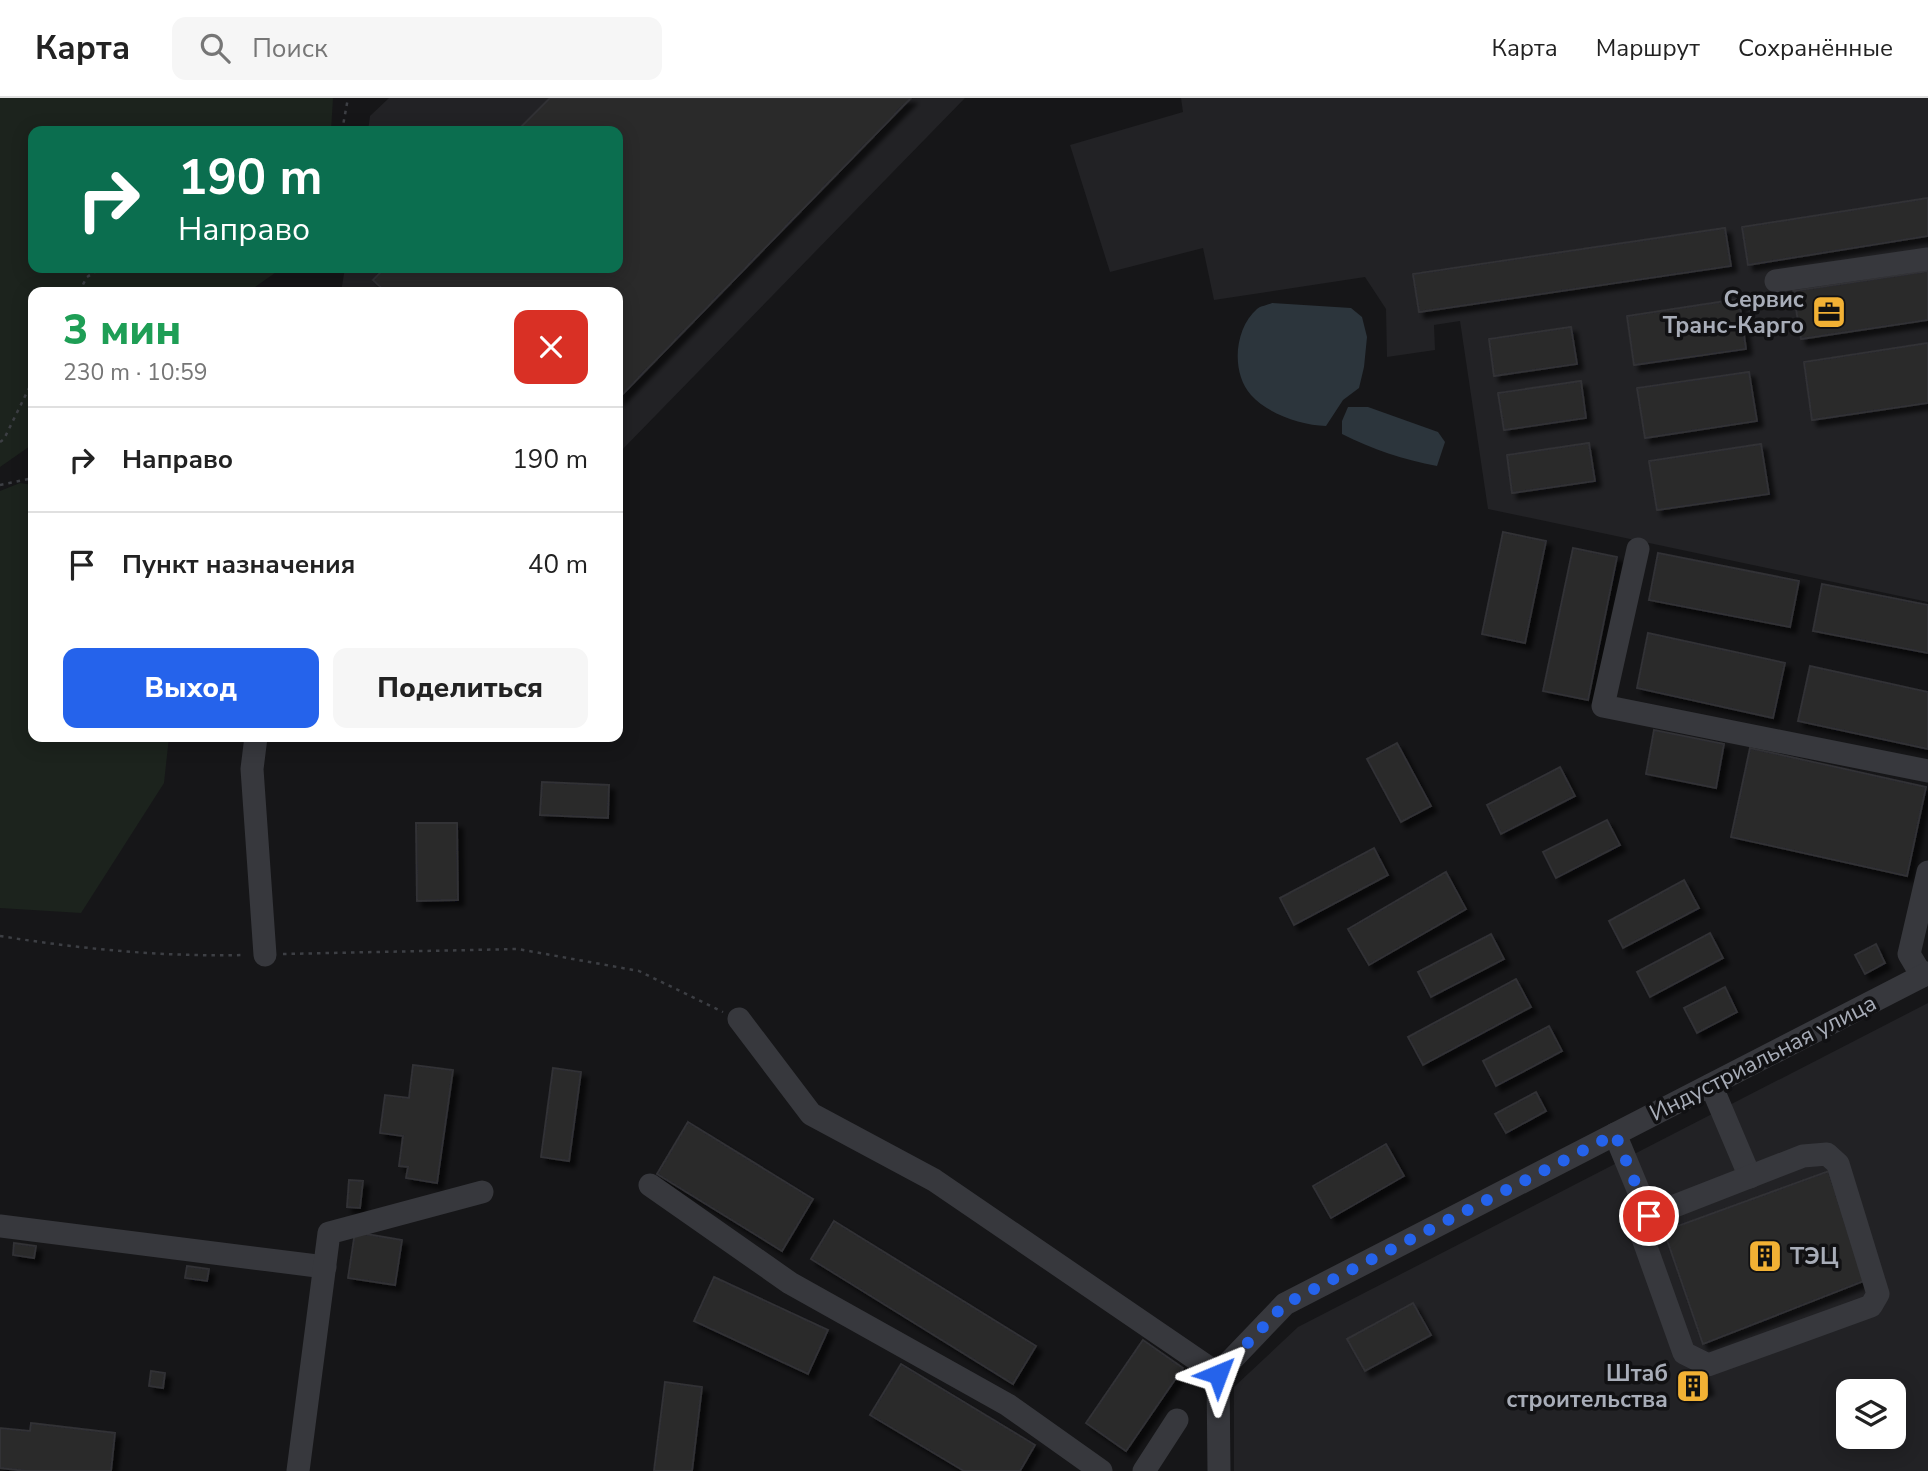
<!DOCTYPE html>
<html lang="ru">
<meta charset="utf-8">
<style>
:root{--surface:#fff;--page:#f6f6f6;--text:#222;--muted:#767676;--line:#e0e0e0;--accent:#2563eb}
body{margin:0;font-family:"Nunito Sans",sans-serif;background:var(--page);color:var(--text);height:100vh;display:flex;flex-direction:column;font-size:26px;white-space:nowrap}
*{box-sizing:border-box;margin:0}
p{font-size:23px;color:var(--muted)}
.icon{flex:none;width:38px;height:38px;fill:none;stroke:currentColor;stroke-width:2;stroke-linecap:round;stroke-linejoin:round}
.map{position:relative;flex:1;overflow:hidden}
.sheet{position:absolute;left:28px;top:189px;width:595px;height:455px;display:flex;flex-direction:column;background:var(--surface);border-radius:14px;box-shadow:0 4px 18px #0003}
.sheet>*{flex:none}
.hud{position:absolute;left:28px;top:28px;width:595px;height:147px;border-radius:14px;box-shadow:0 4px 18px #0003;background:#0b6e4f;color:#fff;overflow:hidden}
.tools{position:absolute;left:1836px;top:1281px;display:grid;gap:14px}
.tools a{display:grid;place-items:center;width:70px;height:70px;border-radius:14px;background:var(--surface);box-shadow:0 4px 18px #0003;font-size:35px}
.pin{position:absolute;display:grid;place-items:center;width:60px;height:60px;color:#fff;margin:-30px;border:4px solid #fff;border-radius:50%;box-shadow:0 2px 7px #0007}
.me{position:absolute;width:77px;margin:-38px;rotate:44deg;stroke-linejoin:round;filter:drop-shadow(0 0 5px #0008)}
.turn{display:flex;align-items:center;gap:24px;height:147px;padding:0 35px;font-size:32px}
.turn .icon{width:91px;height:91px;stroke-width:2.5}
.turn b{display:block;font-size:49px;line-height:60px}
.round{display:grid;place-items:center;flex:none;width:74px;height:74px;border-radius:14px;background:var(--page)}
.headline{display:flex;align-items:center;justify-content:space-between;height:119px;padding:0 35px}
h1{font-size:42px;font-weight:800;line-height:52px;color:#1e9e55}
.action{display:flex;gap:14px;margin-top:auto;padding:14px 35px}
.action a{flex:1;height:80px;border-radius:14px;background:var(--accent);color:#fff;font-size:28px;font-weight:800;line-height:80px;text-align:center}
.action a+a{background:var(--page);color:var(--text)}
ul{padding:0;list-style:none}
li{display:flex;align-items:center;gap:21px;height:105px;padding:0 35px;border-top:2px solid var(--line)}
li div{flex:1}
li b{display:block;font-size:26px}
li em{font-style:normal}
header{display:flex;align-items:center;gap:42px;box-sizing:border-box;height:98px;padding:0 35px;background:var(--surface);border-bottom:2px solid var(--line)}
header strong{font-size:33px}
nav{display:flex;gap:38px;margin-inline-start:auto;font-size:24px}
.search{width:490px;height:63px;background:var(--page);display:flex;align-items:center;gap:18px;box-sizing:border-box;padding:0 24px;border-radius:14px;color:var(--muted);font-size:26px}
.map>svg:first-child{display:block}
.built{fill:#222225;fill-rule:evenodd}
.green{fill:#1c231d}
.water{fill:#2c353c}
.building{fill:#29292c;stroke:#303034;stroke-width:2;filter:url(#shadow)}
.lines{fill:none;stroke-linecap:round;stroke-linejoin:round}
.path{stroke:#3d3f44;stroke-width:2.5;stroke-dasharray:3.5 5;stroke-linecap:butt}
.minor{stroke:#37383d;stroke-width:23}
.route{stroke:#2563eb;stroke-width:12;stroke-dasharray:0 21.6}
.labels{text-anchor:middle;dominant-baseline:central;stroke-width:7;stroke-linejoin:round;paint-order:stroke}
.poi-label{font-size:23px;font-weight:bold;fill:#a8adb8;stroke:#111113;text-anchor:end}
.street-label{font-size:23px;fill:#a8adb8;stroke:#111113}
</style>
<header>
<strong>Карта</strong>
<div class="search"><svg class="icon" aria-label="search" viewBox="0 0 24 24"><circle cx="10" cy="10" r="6"/><path d="M15 15l6 6"/></svg>Поиск</div>
<nav><a>Карта</a><a>Маршрут</a><a>Сохранённые</a></nav>
</header>
<div class="map">
<svg width="1928" height="1373" viewBox="0 0 1928 1373">
<defs>
<filter id="shadow"><feDropShadow dx="5.5" dy="5.5" stdDeviation="2" flood-color="#0009"/></filter>
</defs>
<rect width="100%" height="100%" fill="#161618"/>
<g class="built">
<path d="M389 0H965L618 356V194H341L345 170H618V33H368L370 18Z"/>
<path d="M1181 0H1928V504L1488 411 1460 223 1434 227 1435 252 1387 259 1386 211 1365 179 1214 202 1203 150 1110 174 1070 47 1183 14Z"/>
<path d="M1928 905V1373H1234V1289L1298 1229ZM1848 1293H1894V1339H1848Z"/>
</g>
<g class="green">
<path d="M0 0H333L331 33H33V170H282L248 194H33V346L0 369Z"/>
<path d="M20 385 33 387V639H169L164 685 81 815 0 810V393Z"/>
</g>
<g class="water">
<path d="M1272 205 1351 210 1362 219 1367 239 1364 269 1359 290 1343 302 1326 328C1301 327 1268 316 1251 297 1231 275 1234 231 1257 211 1260 208 1268 207 1272 205Z"/>
<path d="M1348 309H1368L1438 334 1445 344 1437 368C1404 362 1372 351 1342 336V323Z"/>
</g>
<g class="building">
<path d="M550 0H911L618 301V194H386L373 182 385 170H618V33H517Z"/>
<path d="M1928 100V138L1748 167 1742 129Z"/>
<path d="M1725 130 1731 168 1419 214 1413 176Z"/>
<path d="M1928 173V222L1801 241 1793 193Z"/>
<path d="M1739 201 1746 251 1634 267 1627 218Z"/>
<path d="M1571 229 1577 266 1494 278 1489 241Z"/>
<path d="M1928 245V305L1812 322 1804 264Z"/>
<path d="M1749 274 1757 323 1645 340 1637 290Z"/>
<path d="M1581 283 1586 320 1504 332 1498 295Z"/>
<path d="M1589 345 1595 383 1512 395 1507 357Z"/>
<path d="M1761 346 1769 396 1657 412 1649 363Z"/>
<path d="M1503 434 1546 443 1525 545 1482 536Z"/>
<path d="M1573 450 1617 459 1588 602 1543 593Z"/>
<path d="M1658 455 1799 483 1790 529 1649 502Z"/>
<path d="M1822 486 1928 507V555L1813 533Z"/>
<path d="M1648 535 1785 565 1773 620 1637 590Z"/>
<path d="M1810 568 1928 594V651L1798 623Z"/>
<path d="M1654 632 1724 646 1716 690 1646 676Z"/>
<path d="M1397 645 1431 708 1401 724 1367 661Z"/>
<path d="M1750 650 1926 689 1907 778 1731 739Z"/>
<path d="M1560 669 1575 698 1501 736 1487 707Z"/>
<path d="M542 684 609 687 608 720 540 717Z"/>
<path d="M1607 722 1620 747 1556 780 1543 754Z"/>
<path d="M416 725H457L458 802 417 803Z"/>
<path d="M1374 750 1388 777 1294 827 1280 800Z"/>
<path d="M1446 774 1466 811 1369 867 1348 831Z"/>
<path d="M1684 782 1699 810 1623 850 1609 823Z"/>
<path d="M1710 835 1723 860 1650 899 1637 874Z"/>
<path d="M1491 836 1504 861 1431 899 1418 874Z"/>
<path d="M1876 846 1885 865 1865 876 1855 857Z"/>
<path d="M1516 881 1531 909 1423 967 1408 939Z"/>
<path d="M1725 889 1737 914 1697 935 1684 910Z"/>
<path d="M1549 928 1562 953 1496 988 1483 963Z"/>
<path d="M413 967 453 972 437 1085 406 1080 408 1069 399 1068 403 1038 380 1035 385 997 409 1000Z"/>
<path d="M553 970 581 974 569 1063 541 1059Z"/>
<path d="M1536 994 1546 1013 1506 1035 1495 1016Z"/>
<path d="M688 1024 813 1101 782 1153 657 1076Z"/>
<path d="M1386 1046 1404 1078 1331 1120 1313 1088Z"/>
<path d="M1829 1073 1864 1183 1703 1246 1664 1133Z"/>
<path d="M349 1082 363 1083 360 1110 347 1109Z"/>
<path d="M834 1123 1036 1248 1013 1286 811 1161Z"/>
<path d="M355 1134 402 1142 395 1187 348 1180Z"/>
<path d="M14 1145 36 1148 34 1160 13 1157Z"/>
<path d="M187 1168 209 1171 207 1183 185 1180Z"/>
<path d="M714 1179 828 1232 808 1276 694 1223Z"/>
<path d="M1413 1205 1431 1237 1365 1273 1347 1241Z"/>
<path d="M1143 1242 1183 1270 1126 1353 1086 1325Z"/>
<path d="M901 1266 1035 1347 1020 1373H964L870 1317Z"/>
<path d="M151 1273 165 1275 163 1290 149 1288Z"/>
<path d="M1703 1277 1708 1291 1684 1300 1679 1286Z"/>
<path d="M665 1284 702 1289 692 1373H654Z"/>
<path d="M31 1325 115 1335 111 1373H26L0 1370V1330L30 1333Z"/>
</g>
<g class="lines">
<g class="path">
<path d="M342 33 348 0"/>
<path d="M79 194 87 179 101 170"/>
<path d="M0 344 4 341 33 282"/>
<path d="M0 387 33 380"/>
<path d="M0 838C81 851 163 859 245 857"/>
<path d="M283 856 518 851 639 873 723 914"/>
</g>
<g class="minor">
<path d="M1776 183 1928 161"/>
<path d="M1638 451 1603 608 1928 673"/>
<path d="M256 639 252 671 265 857"/>
<path d="M1922 878 1909 856 1928 774"/>
<path d="M739 921 811 1016 934 1082 1218 1276"/>
<path d="M1711 987 1750 1079"/>
<path d="M1615 1036 1649 1118 1640 1132 1684 1255 1708 1267 1871 1208 1878 1196 1838 1066 1827 1056 1803 1058 1649 1118"/>
<path d="M650 1087 790 1185 1008 1307 1101 1373"/>
<path d="M0 1128 325 1169"/>
<path d="M298 1373 329 1135 482 1094"/>
<path d="M1144 1373 1177 1322"/>
<path d="M1219 1373 1218 1276 1285 1206 1928 875"/>
</g>
</g>
<g class="lines">
<path class="route" d="M1218 1276 1285 1206 1615 1036 1649 1118"/>
</g>
<defs>
<g id="office-square" transform="scale(1.75)"><rect x="-9" y="-9" width="18" height="18" rx="4" fill="#f2b134" stroke="#111113"/><path d="M-6-3h4V-5.5h4V-3h4V5H-6ZM-1-4.5V-3h2v-1.5ZM-6 0V1H6V0Z" fill="#111"/></g>
<g id="building-square" transform="scale(1.75)"><rect x="-9" y="-9" width="18" height="18" rx="4" fill="#f2b134" stroke="#111113"/><path d="M-4-6H4V6H1V3H-1V6H-4ZM-2.5-4.3h1.7v1.8h-1.7ZM.8-4.3h1.7v1.8H.8ZM-2.5-1h1.7V.8h-1.7ZM.8-1h1.7V.8H.8Z" fill="#111"/></g>
</defs>
<g fill-rule="evenodd">
<use href="#office-square" x="1829" y="214"/>
<use href="#building-square" x="1765" y="1158"/>
<use href="#building-square" x="1693" y="1288"/>
</g>
<g class="labels">
<g class="poi-label">
<text x="1804" y="201">Сервис<tspan x="1804" dy="26">Транс-Карго</tspan></text>
<text x="1790" y="1158" text-anchor="start">ТЭЦ</text>
<text x="1668" y="1275">Штаб<tspan x="1668" dy="26">строительства</tspan></text>
</g>
<g class="street-label">
<text transform="translate(1763 960) rotate(-27)">Индустриальная улица</text>
</g>
</g>
</svg>
<div class="tools">
<a><svg class="icon" aria-label="layers" viewBox="0 0 24 24"><path d="M12 4l9 5-9 5-9-5zM3 14l9 5 9-5"/></svg></a>
</div>
<div class="pin" style="left:1649px;top:1118px;background:#d93025"><svg class="icon" aria-label="arrive" viewBox="0 0 24 24"><path d="M6 21V4h12l-3 4 3 4H6"/></svg></div>
<svg class="me" style="left:1218px;top:1276px" viewBox="-20 -20 40 40"><path d="M0-17L14 15 0 8-14 15z" fill="#2563eb" stroke="#fff" stroke-width="4"/></svg>
<div class="hud">
<div class="turn"><svg class="icon" aria-label="right" viewBox="0 0 24 24"><path d="M7 20v-9h11M14 6l5 5-5 5"/></svg><div><b>190 m</b>Направо</div></div>
</div>
<section class="sheet">
<div class="headline"><div><h1>3 мин</h1><p>230 m · 10:59</p></div><a class="round" style="background:#d93025;color:#fff"><svg class="icon" aria-label="close" viewBox="0 0 24 24"><path d="M6 6l12 12M18 6L6 18"/></svg></a></div>
<ul>
<li><svg class="icon" aria-label="right" viewBox="0 0 24 24"><path d="M7 20v-9h11M14 6l5 5-5 5"/></svg><div><b>Направо</b></div><em>190 m</em></li>
<li><svg class="icon" aria-label="arrive" viewBox="0 0 24 24"><path d="M6 21V4h12l-3 4 3 4H6"/></svg><div><b>Пункт назначения</b></div><em>40 m</em></li>
</ul>
<div class="action"><a>Выход</a><a>Поделиться</a></div>
</section>
</div>
